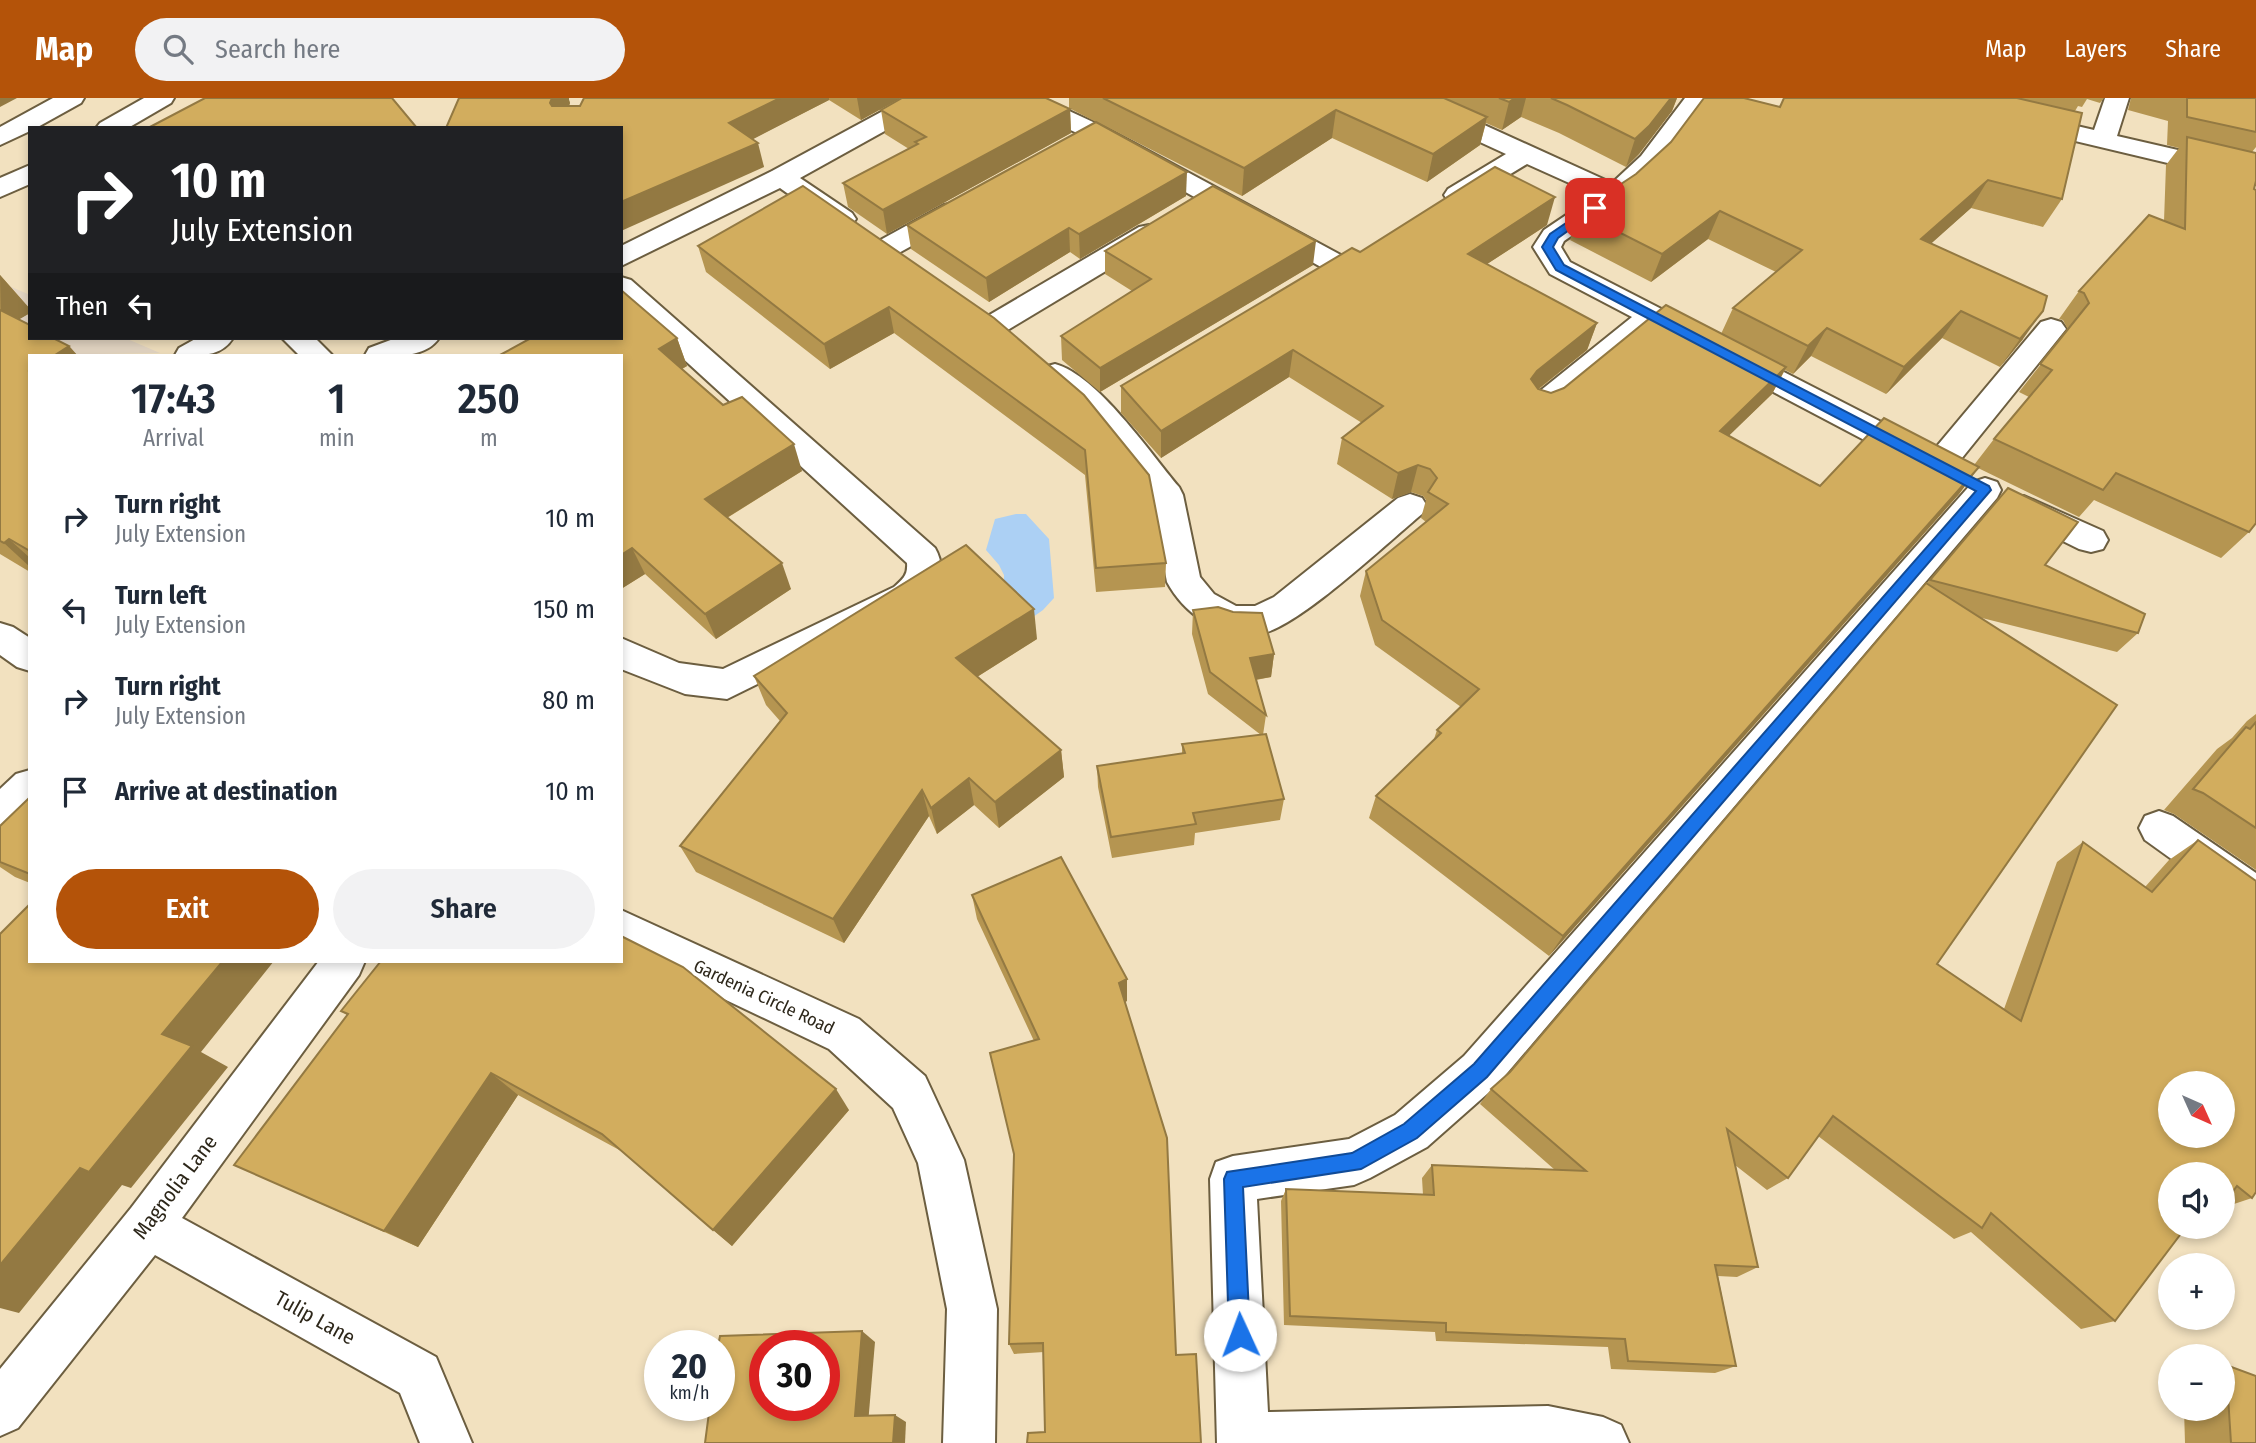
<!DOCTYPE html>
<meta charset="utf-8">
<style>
:root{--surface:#fff;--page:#f2f2f3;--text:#1f2937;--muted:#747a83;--accent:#b45309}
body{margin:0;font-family:"Fira Sans Condensed",sans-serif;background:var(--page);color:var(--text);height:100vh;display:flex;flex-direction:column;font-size:26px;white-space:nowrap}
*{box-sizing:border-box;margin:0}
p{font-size:23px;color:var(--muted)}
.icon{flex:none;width:38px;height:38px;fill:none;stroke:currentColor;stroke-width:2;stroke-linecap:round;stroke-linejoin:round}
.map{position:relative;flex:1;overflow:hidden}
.sheet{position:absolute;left:28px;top:256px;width:595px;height:609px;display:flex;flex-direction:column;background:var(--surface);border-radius:0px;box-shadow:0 4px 10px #0003}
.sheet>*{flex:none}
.banner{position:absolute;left:28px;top:28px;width:595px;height:214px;border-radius:0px;box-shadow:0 4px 10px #0003;background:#202124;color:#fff;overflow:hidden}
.needle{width:46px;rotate:135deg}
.tools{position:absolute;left:2158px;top:973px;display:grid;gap:14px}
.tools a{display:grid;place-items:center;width:77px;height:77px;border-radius:50%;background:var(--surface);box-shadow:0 4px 10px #0003;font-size:35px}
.speed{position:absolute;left:644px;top:1232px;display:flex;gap:14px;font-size:35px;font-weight:700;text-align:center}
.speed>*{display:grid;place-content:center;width:91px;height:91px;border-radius:50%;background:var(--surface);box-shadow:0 4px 10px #0003;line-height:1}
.speed small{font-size:18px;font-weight:400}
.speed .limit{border:10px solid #d22;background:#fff;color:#111}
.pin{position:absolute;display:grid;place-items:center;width:60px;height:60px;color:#fff;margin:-30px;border-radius:14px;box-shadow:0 4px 10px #0006}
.me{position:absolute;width:77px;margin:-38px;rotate:358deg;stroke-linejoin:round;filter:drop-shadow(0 0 5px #0008)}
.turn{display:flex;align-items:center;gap:24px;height:147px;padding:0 28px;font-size:32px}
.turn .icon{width:91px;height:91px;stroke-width:2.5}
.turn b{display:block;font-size:49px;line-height:60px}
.then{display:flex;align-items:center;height:66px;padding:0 28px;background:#0003;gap:14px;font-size:26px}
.eta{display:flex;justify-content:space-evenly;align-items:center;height:119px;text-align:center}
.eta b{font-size:42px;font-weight:600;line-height:49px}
.button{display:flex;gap:14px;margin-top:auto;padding:14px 28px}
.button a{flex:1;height:80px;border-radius:42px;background:var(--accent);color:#fff;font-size:28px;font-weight:600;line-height:80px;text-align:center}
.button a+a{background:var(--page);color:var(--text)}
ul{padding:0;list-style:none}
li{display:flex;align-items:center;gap:21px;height:91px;padding:0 28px}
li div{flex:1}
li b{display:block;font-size:26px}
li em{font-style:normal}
header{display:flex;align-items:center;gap:42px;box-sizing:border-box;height:98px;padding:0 35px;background:var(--accent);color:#fff}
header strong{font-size:33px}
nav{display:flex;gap:38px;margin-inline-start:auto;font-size:24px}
.search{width:490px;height:63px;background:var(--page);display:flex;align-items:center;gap:18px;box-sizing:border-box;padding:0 24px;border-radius:38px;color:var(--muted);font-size:26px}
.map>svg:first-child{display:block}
.industrial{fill:#e5d7c4}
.water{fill:#acd0f4}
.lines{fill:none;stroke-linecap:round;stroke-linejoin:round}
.minor-casing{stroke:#6c5e40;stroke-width:4}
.major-casing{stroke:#6c5e40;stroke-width:4}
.minor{fill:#fff;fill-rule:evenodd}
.major{fill:#fff;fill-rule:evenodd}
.wall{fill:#b59551}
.shaded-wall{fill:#937942}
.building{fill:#d2ad5e;stroke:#937942;stroke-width:2;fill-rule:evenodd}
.route{fill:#1a73e8;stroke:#114b97;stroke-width:2}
.labels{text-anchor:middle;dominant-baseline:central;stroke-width:7;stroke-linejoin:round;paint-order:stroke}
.street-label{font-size:18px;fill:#2d271a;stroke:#fff}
.near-street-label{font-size:21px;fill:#2d271a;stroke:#fff}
</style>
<header>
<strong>Map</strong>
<div class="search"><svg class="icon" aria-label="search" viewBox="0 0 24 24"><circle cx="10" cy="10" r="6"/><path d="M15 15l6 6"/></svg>Search here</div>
<nav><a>Map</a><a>Layers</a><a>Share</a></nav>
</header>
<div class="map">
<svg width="2256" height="1345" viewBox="0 0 2256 1345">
<rect width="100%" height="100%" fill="#f2e1bf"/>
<path class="industrial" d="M0 184 30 197V240H125L160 255 30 257Z"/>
<path class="water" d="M1016 416H1026L1049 441 1054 500 1043 512 1026 524 1004 490V477L999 467 986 452 995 421Z"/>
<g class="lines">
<g class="minor-casing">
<g id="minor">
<path d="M907 0H938L935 5 800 80 852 115 856 121 852 127 842 129 832 127 780 90 621 168V148L772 73Z"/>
<path d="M1008 0H1041L1106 30 1350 162 1354 168 1350 174 1340 177 1330 174 1088 40 1011 5Z"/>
<path d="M1392 0H1425L1612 85 1641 58 1685 0H1710L1659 70 1624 102 1564 143 1561 149 1570 164 1928 348 1932 354 2041 224 2051 221 2061 224 2066 231 1949 376 1938 379 1927 376 1922 368 1923 365 1917 367 1906 364 1654 231 1552 315 1541 319 1530 315 1525 308 1530 301 1632 219 1550 176 1533 149 1544 132 1596 97 1527 66 1466 103 1457 105 1448 103 1444 97 1448 91 1506 56 1395 5Z"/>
<path d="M1913 0H1957L2094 32 2105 0H2129L2117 38 2256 70V86L1916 5Z"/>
<path d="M954 105 964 107 968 113 964 119 895 157 885 160 875 157 871 151 875 145 944 107Z"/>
<path d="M1149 127 1159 129 1163 135 1159 141 1006 233 996 235 986 233 981 226 986 219 1139 129Z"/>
<path d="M621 179 631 182 935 450C948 473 938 492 918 507L727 601 685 596 621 571V540L679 565 723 571 894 489C903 481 908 477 907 465L621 204Z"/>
<path d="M197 240H233C220 261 197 257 175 257L179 250Z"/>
<path d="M282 240H315L332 257H299Z"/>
<path d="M396 240H439C425 262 387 258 365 257L369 250Z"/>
<path d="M1055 266C1097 277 1150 355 1179 389L1183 397 1200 479 1214 496 1236 508H1255L1274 499 1398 400 1410 396 1422 400 1427 408 1422 416C1388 444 1297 531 1259 536 1220 541 1185 517 1167 484L1151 400 1087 320 1044 283 1040 276 1044 269Z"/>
<path d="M1985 380 1997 384 2001 392 1997 400 1496 988 1427 1049 1370 1080 1354 1087 1257 1101 1268 1314 1548 1308 1603 1319 1621 1327 1629 1345H1217L1210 1081 1216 1064 1233 1058 1349 1041 1395 1017 1464 958 1973 384Z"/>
<path d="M2024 398 2103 433 2108 442 2103 451 2091 454 2079 451 2012 418 2007 410 2012 402Z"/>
<path d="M0 525 13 529 30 540V573L17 569 0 557Z"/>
<path d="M30 672V713L14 728 0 733V691L16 676Z"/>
<path d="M2159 713 2173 718 2256 775V816L2241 811 2145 742 2139 730 2145 718Z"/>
<path d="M621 812 859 921 925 978 964 1062 997 1211 995 1345H943L947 1211 918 1065 893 1010 829 951 621 852Z"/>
<path d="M319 863H365L359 877 182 1120 436 1259 472 1345H420L400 1295 155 1157 18 1330 0 1338V1271L131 1110Z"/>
</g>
</g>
<g class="major-casing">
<g id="major">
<path d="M53 0H84L81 5 36 30H30V33L0 47V29Z"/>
<path d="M144 0H174L171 5 128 30H96L100 25Z"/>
<path d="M30 67V86L0 99V80Z"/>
</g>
</g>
<use href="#minor" class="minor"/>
<use href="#major" class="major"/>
</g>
<g class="wall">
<path d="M459 0H569V2L570 5 569 8H580L584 0H901L861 22 829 2 752 41 764 69Z"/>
<path d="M1069 0H1677L1672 13 1639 56 1626 69 1559 35 1521 19 1502 32 1486 25 1480 47 1427 84 1332 40 1242 98 1101 26 1186 98 1080 161 1070 154 989 204 911 151 907 127 1096 24 1069 10Z"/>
<path d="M1784 0H2104L2100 5 2087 1 2082 9 2078 8 2075 13 2062 101 2043 129 1971 110 1931 145 2023 241 2000 269 1942 240 1886 296 1811 258 1793 276 1785 272 1772 296 1728 338 1820 388 1974 367 1994 341 2029 299 2019 294 2068 232 2063 222 2059 221 2079 193 2164 123 2166 67 2179 50 2167 47 2168 23 2128 12 2131 0H2256V49L2252 54 2254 91 2249 434 2221 460 2094 402 2079 419 1978 370 1959 396 1549 858 1369 720 1376 698 1434 641 1437 632 1461 609 1375 547 1360 498 1366 473 1426 424 1421 420 1426 402 1423 398 1411 394 1392 401 1337 366 1342 340 1362 325 1289 279 1161 360 1121 315V288L1360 154 1547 127 1487 166 1597 225 1587 252 1539 291 1551 295 1721 236 1733 210 1776 174 1708 141 1651 184 1570 142 1579 114 1780 9Z"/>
<path d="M1070 11 1071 35 887 136 848 109 843 85 909 51 885 36 881 12Z"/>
<path d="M803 88 1149 377 1166 465 1165 489 1096 494 1085 377 894 235 830 271 706 174 698 148Z"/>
<path d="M1105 153 1313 167 1100 294 1062 262 1061 238 1132 193 1105 176Z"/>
<path d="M0 177 30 211V215L19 221 69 248 77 257H30V474L0 456Z"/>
<path d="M677 240 687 268 682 271 802 373 727 420 791 491 716 541 645 476 621 491Z"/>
<path d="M2008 390 2045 467 2138 535 2117 554 1978 519 1937 866 2004 911 2057 764 2083 744 2145 789 2169 762 2198 742 2252 1100 2222 1110V1076L2170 1129H2192L2184 1131 2115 1223 2081 1231 1971 1134 1954 1141 1818 1038 1788 1080 1767 1092 1735 1067 1758 1169 1737 1179 1718 1178 1736 1268 1715 1275 1611 1271 1608 1249 1436 1243 1435 1234 1284 1227 1281 1103 1286 1091 1423 1097 1422 1080 1432 1067 1555 1072 1480 1006 1491 991 1510 974Z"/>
<path d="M1193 512 1274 556 1271 579 1256 582 1266 617 1263 637 1284 701 1280 722 1195 735 1194 747 1112 760 1098 689 1097 668 1182 656V646L1261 637 1208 596 1192 536Z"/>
<path d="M1037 541 977 579 1061 652 1064 679 999 730 974 707 937 736 929 718 844 845 696 774 680 748 780 623 766 607 754 578Z"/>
<path d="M2256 616V772L2174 716 2164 712 2217 651 2232 640 2247 623Z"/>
<path d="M30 699V785L15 779 0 769V728Z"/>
<path d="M972 797 1127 881V903L1124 904 1045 1334 1044 1254 1014 1256 1009 1246 1034 943 977 821Z"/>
<path d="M341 913 849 1012 732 1148 623 1054 518 997 418 1149 234 1067 347 917Z"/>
<path d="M2226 1267 2256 1345H2185L2184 1311H2222V1268Z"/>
</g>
<g class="shaded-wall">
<path d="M0 0H17L0 9Z"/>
<path d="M552 0H569V2L570 5 560 29 550 5Z"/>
<path d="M780 0H829V2L736 50 729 25Z"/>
<path d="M857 0H901L861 22Z"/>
<path d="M1515 0H1526L1521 19 1502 32 1509 4Z"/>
<path d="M1671 0H1677L1672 13 1639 56 1626 69 1635 41Z"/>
<path d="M1070 11 1071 35 887 136 883 112Z"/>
<path d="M1336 12 1332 40 1242 98 1244 70Z"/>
<path d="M1487 19 1480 47 1427 84 1433 56Z"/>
<path d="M758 45 764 69 621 133V104Z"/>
<path d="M1187 74 1186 98 1080 161 1079 136Z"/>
<path d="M1988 82 1971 110 1905 169 1921 141Z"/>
<path d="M1555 99 1547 127 1461 183 1468 156Z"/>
<path d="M1720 113 1708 141 1651 184 1662 156Z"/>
<path d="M1069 130 1070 154 989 204 986 180Z"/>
<path d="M1316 143 1313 167 1100 294V270Z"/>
<path d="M0 177 30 211V215L1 232Z"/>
<path d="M889 209 894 235 830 271 824 246Z"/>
<path d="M1961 213 1942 240 1886 296 1904 269Z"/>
<path d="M2043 213 2023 241 2000 269 2020 241Z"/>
<path d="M1597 225 1587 252 1528 299 1531 281 1537 273Z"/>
<path d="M1827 230 1811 258 1793 276 1808 248Z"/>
<path d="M677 240 687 268 669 278 659 251Z"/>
<path d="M69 248 77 257H55Z"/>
<path d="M1293 252 1289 279 1161 360V333Z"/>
<path d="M1786 269 1772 296 1706 360 1720 333Z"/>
<path d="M794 346 802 373 715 427 705 401Z"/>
<path d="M1418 367 1411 394 1392 401 1398 375Z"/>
<path d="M1979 369 1959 396 1549 858 1563 838Z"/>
<path d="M9 441 30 460V469L4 445Z"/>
<path d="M632 450 645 476 621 491V457Z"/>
<path d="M782 465 791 491 716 541 705 516Z"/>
<path d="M1034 511 1037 541 961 589 956 560Z"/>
<path d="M1274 556 1271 579 1247 583 1250 560Z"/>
<path d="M1061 652 1064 679 999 730 995 704Z"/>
<path d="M969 680 974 707 937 736 931 710Z"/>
<path d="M922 692 929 718 844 845 833 821Z"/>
<path d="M223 863H274L201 954 228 969 131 1090 122 1087 19 1215 0 1210V1167L162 936Z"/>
<path d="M1127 881V903L1119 907V885Z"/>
<path d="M491 975 518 997 418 1149 384 1133Z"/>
<path d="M836 991 849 1012 732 1148 713 1132Z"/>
<path d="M862 1233 875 1244 868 1326 855 1318Z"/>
<path d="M895 1317 906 1324 905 1345H893Z"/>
</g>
<g class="building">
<path d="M205 0H392L417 30H148Z"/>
<path d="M459 0H552L550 5 552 8H580L584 0H780L729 25 758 45 621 104V30H446Z"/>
<path d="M902 0H1046L1070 11 883 112 843 85 918 46 915 44 926 39 881 12Z"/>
<path d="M1103 0H1444L1487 19 1433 56 1336 12 1244 70Z"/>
<path d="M1499 0H1515L1509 4Z"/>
<path d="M1551 0H1671L1649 28 1635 41 1567 7Z"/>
<path d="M1704 0H1744L1780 9 1784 0H2017L2082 15 2062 101 1988 82 1921 141 2047 198 2043 213 2020 241 1961 213 1904 269 1827 230 1808 248 1733 210 1802 152 1720 113 1662 156 1579 114 1636 76 1671 44Z"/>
<path d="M2187 0H2256V34L2187 19Z"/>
<path d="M1096 24 1187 74 1079 136 1069 130 986 180 907 127Z"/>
<path d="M2187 39 2256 55V83L2254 91 2256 92V425L2249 434 2116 375 2103 392 1994 341 2052 272 2040 266 2089 205 2084 195 2079 193 2149 117 2185 131Z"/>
<path d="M1495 69 1555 99 1468 156 1597 225 1537 273 1531 281 1538 291 1551 295 1564 290 1666 207 1786 269 1720 333 1820 388 1884 320 1979 369 1563 838 1376 698 1441 635 1437 632 1479 591 1382 522 1366 473 1448 406 1428 394 1437 380 1430 371 1418 367 1398 375 1342 340 1383 308 1293 252 1161 333 1121 288 1352 150 1360 154Z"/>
<path d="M803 88 994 220 1084 297 1149 377 1166 465 1096 470 1085 352 889 209 824 246 698 148Z"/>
<path d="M1213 88 1316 143 1100 270 1061 238 1151 181 1105 153Z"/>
<path d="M621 192 677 240 659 251 723 307 742 299 794 346 705 401 782 465 705 516 632 450 621 457V257H500L531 240H621Z"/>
<path d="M0 212 30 227V240H53L69 248 55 257H30V272L29 273 30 274V453L9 441 4 445 0 443Z"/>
<path d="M2008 390 2078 424 2045 467 2145 516 2138 535 1930 482Z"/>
<path d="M966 447 1034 511 956 560 1061 652 995 704 969 680 931 710 922 692 833 821 680 748 787 615 754 578Z"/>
<path d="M1926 485 2117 607 1937 866 2021 923 2083 744 2152 794 2198 742 2256 783V1094L2252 1100 2237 1088 2222 1108V1076H2170V1129H2186L2115 1223 1991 1115 1982 1130 1833 1018 1788 1080 1727 1031 1758 1169 1715 1167 1736 1268 1628 1263 1625 1241 1446 1234V1225L1290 1218 1286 1091 1434 1097 1432 1067 1586 1073 1491 991 1510 974ZM2170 985H2222V1038H2170Z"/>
<path d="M1218 509 1233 514 1262 515 1274 556 1250 560 1266 617 1210 574 1193 512Z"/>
<path d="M2256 624V730L2203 695 2193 691 2246 629 2250 631Z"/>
<path d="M1266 636 1284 701 1193 715 1196 726 1111 739 1097 668 1185 655 1182 646Z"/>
<path d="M30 699V776L0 764V728Z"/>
<path d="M1061 759 1127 881 1119 885 1167 1040 1176 1257 1196 1256 1201 1345H1027L1028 1335 1045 1334 1043 1245 1009 1246 1014 1056 990 955 1039 941 972 797Z"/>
<path d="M30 806V863H223L162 936 192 948 89 1074 80 1070 0 1167V836Z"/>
<path d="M621 838 683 869 836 991 713 1132 602 1036 491 975 384 1133 234 1067 348 916 341 913 381 863H621Z"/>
<path d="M862 1233 855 1318 895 1317 893 1345H705L710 1307H719L718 1248 720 1238ZM765 1248H824V1307H765Z"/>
<path d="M2226 1267 2256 1278V1345H2231Z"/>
</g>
<path class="route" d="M1591 108 1600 110 1558 140 1553 149 1564 167 1989 388 1991 392 1487 979 1417 1040 1361 1071 1243 1089 1250 1237 1247 1244 1240 1247 1232 1244 1229 1237 1224 1081 1227 1074 1352 1055 1404 1026 1474 966 1976 393 1556 172 1542 149 1550 136Z"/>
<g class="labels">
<g class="street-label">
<text transform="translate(764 899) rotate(25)">Gardenia Circle Road</text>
</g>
<g class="near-street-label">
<text transform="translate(175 1089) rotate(-53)">Magnolia Lane</text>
<text transform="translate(315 1220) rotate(29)">Tulip Lane</text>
</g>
</g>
</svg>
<div class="tools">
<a><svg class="needle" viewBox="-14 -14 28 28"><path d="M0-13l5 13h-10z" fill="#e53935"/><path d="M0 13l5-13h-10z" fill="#747a83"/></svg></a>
<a><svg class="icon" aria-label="sound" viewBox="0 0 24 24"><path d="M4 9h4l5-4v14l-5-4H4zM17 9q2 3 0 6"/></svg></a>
<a>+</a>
<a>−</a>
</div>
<div class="speed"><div>20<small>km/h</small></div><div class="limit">30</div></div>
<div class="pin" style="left:1595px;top:110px;background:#d93025"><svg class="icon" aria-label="arrive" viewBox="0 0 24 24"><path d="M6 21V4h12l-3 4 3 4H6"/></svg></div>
<svg class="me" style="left:1240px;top:1237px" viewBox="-20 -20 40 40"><circle r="19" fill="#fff"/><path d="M0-13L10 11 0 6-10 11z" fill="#1a73e8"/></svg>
<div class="banner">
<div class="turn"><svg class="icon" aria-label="right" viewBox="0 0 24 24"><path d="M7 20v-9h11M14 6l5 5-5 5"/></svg><div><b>10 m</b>July Extension</div></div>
<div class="then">Then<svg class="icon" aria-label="left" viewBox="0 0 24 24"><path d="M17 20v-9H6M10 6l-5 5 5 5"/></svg></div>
</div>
<section class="sheet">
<div class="eta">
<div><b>17:43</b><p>Arrival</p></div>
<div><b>1</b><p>min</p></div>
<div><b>250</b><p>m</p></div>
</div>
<ul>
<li><svg class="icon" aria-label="right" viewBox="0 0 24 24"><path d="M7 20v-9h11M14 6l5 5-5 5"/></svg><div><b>Turn right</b><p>July Extension</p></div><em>10 m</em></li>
<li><svg class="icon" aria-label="left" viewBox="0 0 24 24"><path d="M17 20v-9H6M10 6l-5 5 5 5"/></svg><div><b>Turn left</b><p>July Extension</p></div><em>150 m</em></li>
<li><svg class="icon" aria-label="right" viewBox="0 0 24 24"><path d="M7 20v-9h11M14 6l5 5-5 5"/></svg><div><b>Turn right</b><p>July Extension</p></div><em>80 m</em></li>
<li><svg class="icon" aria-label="arrive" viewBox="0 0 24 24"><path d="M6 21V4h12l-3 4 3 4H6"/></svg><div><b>Arrive at destination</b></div><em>10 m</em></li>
</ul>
<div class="button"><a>Exit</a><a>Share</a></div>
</section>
</div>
